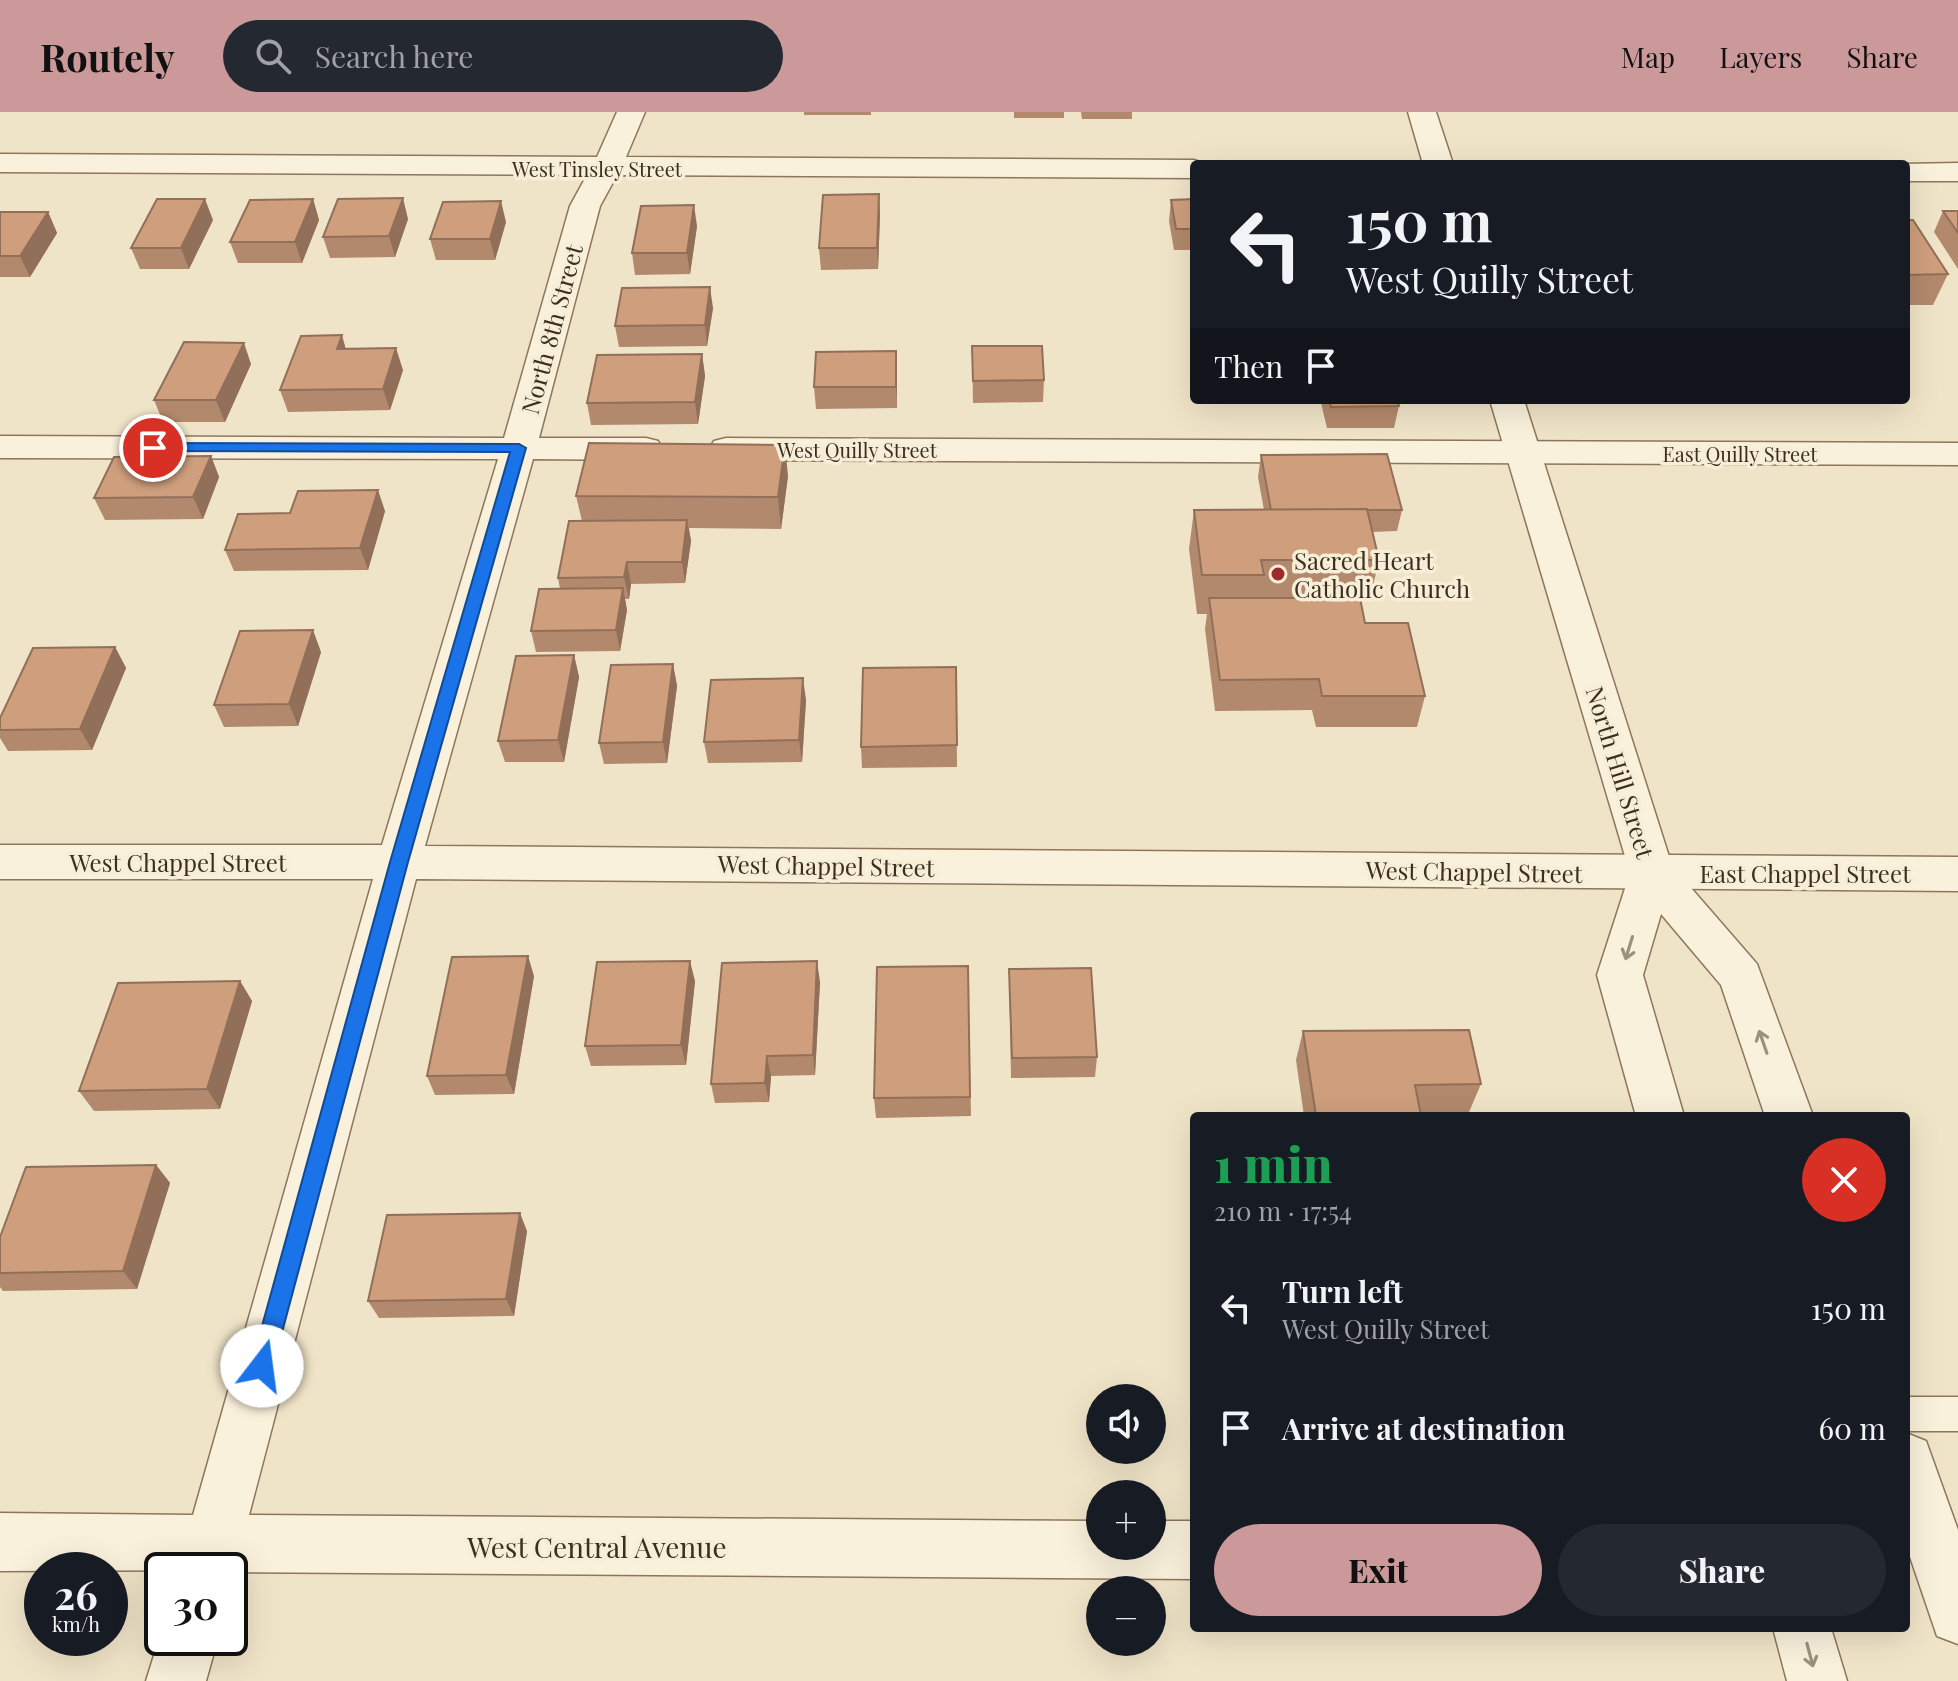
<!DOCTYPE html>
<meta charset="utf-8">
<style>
:root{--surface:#171b24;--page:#242831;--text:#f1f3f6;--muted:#9ea1a6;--accent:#cc999b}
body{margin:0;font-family:"Playfair Display",serif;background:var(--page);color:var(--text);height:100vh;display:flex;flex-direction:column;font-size:30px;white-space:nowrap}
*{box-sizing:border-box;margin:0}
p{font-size:26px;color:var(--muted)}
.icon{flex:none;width:44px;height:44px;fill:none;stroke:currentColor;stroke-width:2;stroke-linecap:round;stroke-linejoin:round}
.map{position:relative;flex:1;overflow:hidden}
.sheet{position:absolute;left:1190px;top:1000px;width:720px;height:520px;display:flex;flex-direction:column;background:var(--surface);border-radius:8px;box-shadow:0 8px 32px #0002}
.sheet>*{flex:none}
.top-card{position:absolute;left:1190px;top:48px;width:720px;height:244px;border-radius:8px;box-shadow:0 8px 32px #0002;background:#171b24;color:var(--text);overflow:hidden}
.tools{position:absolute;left:1086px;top:1272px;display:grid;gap:16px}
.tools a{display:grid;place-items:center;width:80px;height:80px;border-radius:50%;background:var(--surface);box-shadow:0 8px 32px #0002;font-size:40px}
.speed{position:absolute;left:24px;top:1440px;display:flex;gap:16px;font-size:40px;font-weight:700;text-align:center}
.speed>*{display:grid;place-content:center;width:104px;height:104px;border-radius:50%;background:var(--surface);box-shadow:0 8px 32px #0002;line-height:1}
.speed small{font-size:20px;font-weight:400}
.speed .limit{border:4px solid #111;border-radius:12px;background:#fff;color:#111}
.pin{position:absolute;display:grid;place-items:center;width:68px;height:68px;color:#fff;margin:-34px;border:4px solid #fff;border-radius:50%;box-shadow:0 2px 8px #0007}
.me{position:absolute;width:88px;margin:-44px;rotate:15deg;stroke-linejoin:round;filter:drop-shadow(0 0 6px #0008)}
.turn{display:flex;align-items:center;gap:28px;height:168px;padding:0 24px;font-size:36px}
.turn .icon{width:104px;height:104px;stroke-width:2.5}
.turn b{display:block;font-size:56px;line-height:68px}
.then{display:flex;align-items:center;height:76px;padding:0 24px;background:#0003;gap:16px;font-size:30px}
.round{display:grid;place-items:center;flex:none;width:84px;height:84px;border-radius:42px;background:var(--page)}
.head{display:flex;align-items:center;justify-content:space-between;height:136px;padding:0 24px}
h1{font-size:48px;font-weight:800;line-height:60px;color:#1e9e55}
.action{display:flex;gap:16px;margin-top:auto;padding:16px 24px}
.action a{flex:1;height:92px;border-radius:48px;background:var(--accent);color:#111;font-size:32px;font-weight:800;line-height:92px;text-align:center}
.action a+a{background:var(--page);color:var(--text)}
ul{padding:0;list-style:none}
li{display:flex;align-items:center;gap:24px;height:120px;padding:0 24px}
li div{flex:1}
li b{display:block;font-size:30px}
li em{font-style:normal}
header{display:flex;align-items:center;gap:48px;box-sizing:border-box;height:112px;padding:0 40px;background:var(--accent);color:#111}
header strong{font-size:38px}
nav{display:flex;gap:44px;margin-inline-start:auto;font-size:28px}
.search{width:560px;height:72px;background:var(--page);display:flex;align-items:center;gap:20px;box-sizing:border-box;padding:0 28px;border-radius:44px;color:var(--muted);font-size:30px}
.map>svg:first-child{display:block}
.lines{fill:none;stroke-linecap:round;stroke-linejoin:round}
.service-casing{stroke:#8d765c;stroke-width:3}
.minor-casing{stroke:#8d765c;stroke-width:3}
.tertiary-casing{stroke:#8d765c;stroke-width:3}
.service{fill:#faf1dc;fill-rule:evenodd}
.minor{fill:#faf1dc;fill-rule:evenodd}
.tertiary{fill:#faf1dc;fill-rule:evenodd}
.wall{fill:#b2896c}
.shaded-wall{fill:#916f58}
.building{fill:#cf9f7d;stroke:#916f58;stroke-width:2}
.oneway{stroke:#9c907e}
.route{fill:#1a73e8;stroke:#114b97;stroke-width:2}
.poi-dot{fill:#9e2a2b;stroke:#f7eed8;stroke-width:3}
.labels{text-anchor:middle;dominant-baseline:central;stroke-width:7;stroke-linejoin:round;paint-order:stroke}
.far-street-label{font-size:20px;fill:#3d2e20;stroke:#f7eed8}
.street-label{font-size:24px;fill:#3d2e20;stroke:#f7eed8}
.poi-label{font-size:24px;fill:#3d2e20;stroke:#f7eed8;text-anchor:start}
.near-street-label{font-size:28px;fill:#3d2e20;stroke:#f7eed8}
</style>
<header>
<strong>Routely</strong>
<div class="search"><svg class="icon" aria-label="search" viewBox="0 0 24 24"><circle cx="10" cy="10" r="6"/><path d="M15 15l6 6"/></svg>Search here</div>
<nav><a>Map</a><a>Layers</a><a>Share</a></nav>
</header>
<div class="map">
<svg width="1958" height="1569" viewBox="0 0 1958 1569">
<rect width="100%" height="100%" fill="#f0e4c8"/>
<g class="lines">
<g class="service-casing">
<rect id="service" x="1906" y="1285" width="52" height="34"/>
</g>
<g class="minor-casing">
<g id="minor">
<path d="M617 0H645L626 45 1194 48 1205 52H1194V66L617 63 600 94 539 326H646L658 329 663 337 658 345 646 348 533 347 425 734 1958 745V779L416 767 249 1403 1100 1409V1434H1152V1409H1194V1467L234 1460 230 1470V1458L0 1459V1401L193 1403 373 767H0V733H382L498 347 0 346V324L504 326 570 94 587 63 0 60V42L597 45Z"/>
<path d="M1958 51V69H1906V52H1903Z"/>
<path d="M726 326 1958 331V353L726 348 714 345 709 337 714 329Z"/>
<path d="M162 1518V1526H218L206 1569H146Z"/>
</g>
</g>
<g class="tertiary-casing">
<g id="tertiary">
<path d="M1408 0H1436L1453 52H1423Z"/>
<path d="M1490 288H1524L1672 754 1757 852 1813 1004H1765L1721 873 1661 802 1643 863 1684 1004H1636L1597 863 1630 761Z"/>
<path d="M1906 1321 1926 1329 1958 1418V1532L1937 1524 1906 1433Z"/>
<path d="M1773 1516H1831L1847 1569H1787Z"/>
</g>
</g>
<use href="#service" class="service"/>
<use href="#minor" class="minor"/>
<use href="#tertiary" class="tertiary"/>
</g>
<g class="wall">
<rect x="804" y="0" width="67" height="3"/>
<rect x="1014" y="0" width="50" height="6"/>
<path d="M1081 0H1132V7H1082Z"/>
<path d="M879 82 880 103 878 157 821 158 819 136Z"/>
<path d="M313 87 319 108 302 151H238L230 130Z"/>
<path d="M1194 87V138H1174L1169 109 1171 88Z"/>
<path d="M1943 99H1958V157L1934 120Z"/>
<path d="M0 100H48L57 121 30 165H0Z"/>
<path d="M408 107 395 145 330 146 323 125Z"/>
<path d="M213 108 189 157H140L131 136Z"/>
<path d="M1906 108 1948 162 1933 193H1906Z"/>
<path d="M506 110 495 148H436L430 127Z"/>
<path d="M697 114 690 162 635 163 632 141Z"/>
<path d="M713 196 707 234 619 235 615 214Z"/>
<path d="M972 234 1044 268 1043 290 973 291Z"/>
<path d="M346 237 403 258 390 298 288 300 280 278Z"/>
<path d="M896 239 897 296 816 297 814 275Z"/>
<path d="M702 242 705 264 698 312 591 313 587 291Z"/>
<path d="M251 252 225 310H163L154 288Z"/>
<path d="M1292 288H1397L1399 294 1394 316H1327L1321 291H1293Z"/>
<path d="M1261 343 1402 398 1397 419 1372 420 1379 448 1370 487H1360L1365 511 1425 584 1417 615H1316L1312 598 1215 599 1205 517 1207 502H1197L1189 437 1194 398H1264L1258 365Z"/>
<path d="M211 344 219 365 203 407 105 408 94 386Z"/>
<path d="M788 364 781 417 689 416 691 429 685 471 631 472 629 487H625L627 498 620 539 536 540 531 519 560 477 558 466 582 409 576 384Z"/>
<path d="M385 399 368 458 234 459 225 438Z"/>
<path d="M115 535 126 556 92 638 8 639 0 626V606Z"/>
<path d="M321 540 298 614 224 615 214 593Z"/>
<path d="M574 543 579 565 564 650H505L498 629Z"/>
<path d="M673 552 677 574 667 651 604 652 599 631Z"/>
<path d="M956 555 957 655 862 656 861 635Z"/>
<path d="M806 588 802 650 708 651 704 630Z"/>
<path d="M968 854 971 1004 876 1006 874 986Z"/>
<path d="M1009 857 1097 945 1095 965 1011 966Z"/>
<path d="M534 864 514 982 435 983 427 964Z"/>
<path d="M240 869 252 889 220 997 94 999 79 979Z"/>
<path d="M695 869 686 953 591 954 585 934Z"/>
<path d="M820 870 815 963 771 964 769 990 715 991 711 972Z"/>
<path d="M1303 919 1481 972 1469 1000 1420 1001 1421 1004H1304L1296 948Z"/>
<path d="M156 1053 170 1071 137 1177 3 1179 0 1175V1161Z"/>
<path d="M527 1119 514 1204 379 1206 368 1189Z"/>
</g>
<g class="shaded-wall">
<path d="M879 82 880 103 878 157 877 136Z"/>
<path d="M403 86 408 107 395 145 389 124Z"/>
<path d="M205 87 213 108 189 157 181 136Z"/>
<path d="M313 87 319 108 302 151 295 130Z"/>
<path d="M501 89 506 110 495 148 490 127Z"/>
<path d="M694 93 697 114 690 162 687 141Z"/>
<path d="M48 100 57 121 30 165 20 144Z"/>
<path d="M710 175 713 196 707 234 705 213Z"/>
<path d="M342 223 348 245 337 237Z"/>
<path d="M244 231 251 252 225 310 216 288Z"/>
<path d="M396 236 403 258 390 298 383 277Z"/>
<path d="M896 239 897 261V296L896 275Z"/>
<path d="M702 242 705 264 698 312 695 290Z"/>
<path d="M785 333 788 364 781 417 778 385Z"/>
<path d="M211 344 219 365 203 407 193 385Z"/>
<path d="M378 378 385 399 368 458 360 436Z"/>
<path d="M687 408 691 429 685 471 682 450Z"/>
<path d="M627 450 631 472 629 487 624 465Z"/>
<path d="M623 476 627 498 620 539 616 518Z"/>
<path d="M313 518 321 540 298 614 289 592Z"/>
<path d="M115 535 126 556 92 638 80 617Z"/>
<path d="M574 543 579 565 564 650 558 628Z"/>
<path d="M673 552 677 574 667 651 663 630Z"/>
<path d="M803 566 806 588 802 650 799 628Z"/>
<path d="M528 844 534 864 514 982 506 963Z"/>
<path d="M690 849 695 869 686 953 681 933Z"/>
<path d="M817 849 820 870 815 963 813 943Z"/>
<path d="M240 869 252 889 220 997 207 977Z"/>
<path d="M767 944 771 964 769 990 765 971Z"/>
<path d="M156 1053 170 1071 137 1177 123 1159Z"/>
<path d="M520 1101 527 1119 514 1204 506 1187Z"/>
</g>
<g class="building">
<path d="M879 82 877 136H819L823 83Z"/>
<path d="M403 86 389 124 323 125 338 87Z"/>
<path d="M157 87H205L181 136H131Z"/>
<path d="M313 87 295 130H230L250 88Z"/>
<path d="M1194 87V117H1176L1171 88Z"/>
<path d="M501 89 490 127H430L443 90Z"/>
<path d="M694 93 687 141H632L641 94Z"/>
<path d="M1943 99H1958V121Z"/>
<path d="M0 100H48L20 144H0Z"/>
<path d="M1906 108H1913L1948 162 1906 163Z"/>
<path d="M710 175 705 213 615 214 622 176Z"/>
<path d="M342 223 337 237 396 236 383 277 280 278 301 224Z"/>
<path d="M184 230 244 231 216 288H154Z"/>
<path d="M972 234H1042L1044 268 973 269Z"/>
<path d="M896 239V275H814L816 240Z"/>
<path d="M702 242 695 290 587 291 597 243Z"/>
<path d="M1329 288H1397L1399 294 1331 295Z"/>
<path d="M589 331 785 333 778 385 576 384Z"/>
<path d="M1387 342 1402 398H1271L1261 343Z"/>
<path d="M211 344 193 385 94 386 114 345Z"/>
<path d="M378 378 360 436 225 438 238 402 290 401 298 379Z"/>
<path d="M1367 397 1379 448H1261L1264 463H1202L1194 398Z"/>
<path d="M687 408 682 450H627L624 465 558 466 569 409Z"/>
<path d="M623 476 616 518 531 519 539 477Z"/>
<path d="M1209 486H1360L1365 511H1408L1425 584H1322L1319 567 1220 568Z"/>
<path d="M313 518 289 592 214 593 240 519Z"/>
<path d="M115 535 80 617 0 618V606L33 536Z"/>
<path d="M574 543 558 628 498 629 516 544Z"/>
<path d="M673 552 663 630 599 631 611 553Z"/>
<path d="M956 555 957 633 861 635 863 556Z"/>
<path d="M803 566 799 628 704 630 711 568Z"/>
<path d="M528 844 506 963 427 964 452 845Z"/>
<path d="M690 849 681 933 585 934 597 850Z"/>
<path d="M817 849 813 943 767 944 765 971 711 972 722 851Z"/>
<path d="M968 854 970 985 874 986 877 855Z"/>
<path d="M1091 856 1097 945 1012 946 1009 857Z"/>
<path d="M240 869 207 977 79 979 118 871Z"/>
<path d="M1469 918 1481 972 1415 973 1421 1004H1316L1303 919Z"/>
<path d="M156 1053 123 1159 0 1161V1125L26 1055Z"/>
<path d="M520 1101 506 1187 368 1189 387 1103Z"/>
</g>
<defs><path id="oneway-shaft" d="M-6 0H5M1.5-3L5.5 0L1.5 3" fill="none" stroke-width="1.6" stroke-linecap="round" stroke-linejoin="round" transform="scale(2)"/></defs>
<g class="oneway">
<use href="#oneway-shaft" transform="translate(1629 836) rotate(107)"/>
<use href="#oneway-shaft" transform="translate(1763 930) rotate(-109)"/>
<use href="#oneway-shaft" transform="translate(1810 1543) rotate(75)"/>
</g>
<path class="route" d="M153 331 519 332 526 336 408 750 273 1254 270 1261 262 1264 254 1261 251 1254 390 750 510 340 147 339V332Z"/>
<circle class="poi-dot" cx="1278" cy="462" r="8"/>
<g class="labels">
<g class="far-street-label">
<text x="597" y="56">West Tinsley Street</text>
<text x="857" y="337">West Quilly Street</text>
<text x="1740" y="341">East Quilly Street</text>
</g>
<g class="street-label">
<text transform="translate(551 217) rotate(-75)">North 8th Street</text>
<text transform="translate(1621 660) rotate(73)">North Hill Street</text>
<text x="178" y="750">West Chappel Street</text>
<text transform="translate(826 753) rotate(1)">West Chappel Street</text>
<text transform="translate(1474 759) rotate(1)">West Chappel Street</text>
<text x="1805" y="761">East Chappel Street</text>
</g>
<g class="poi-label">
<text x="1294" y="448">Sacred Heart<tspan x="1294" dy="28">Catholic Church</tspan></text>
</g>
<g class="near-street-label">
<text x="597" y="1434">West Central Avenue</text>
</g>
</g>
</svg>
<div class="tools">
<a><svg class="icon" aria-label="sound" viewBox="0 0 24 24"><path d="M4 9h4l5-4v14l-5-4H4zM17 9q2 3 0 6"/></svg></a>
<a>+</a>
<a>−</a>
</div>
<div class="speed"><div>26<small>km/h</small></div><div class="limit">30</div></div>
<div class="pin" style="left:153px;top:336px;background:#d93025"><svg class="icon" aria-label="arrive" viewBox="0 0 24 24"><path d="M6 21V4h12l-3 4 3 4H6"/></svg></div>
<svg class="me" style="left:262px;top:1254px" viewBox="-20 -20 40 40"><circle r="19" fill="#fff"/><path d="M0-13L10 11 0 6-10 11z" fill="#1a73e8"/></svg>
<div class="top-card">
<div class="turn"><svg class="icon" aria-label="left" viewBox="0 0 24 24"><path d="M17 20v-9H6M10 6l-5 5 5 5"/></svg><div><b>150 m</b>West Quilly Street</div></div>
<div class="then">Then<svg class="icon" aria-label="arrive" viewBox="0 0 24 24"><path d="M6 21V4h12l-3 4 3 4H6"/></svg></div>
</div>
<section class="sheet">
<div class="head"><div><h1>1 min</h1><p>210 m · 17:54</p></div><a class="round" style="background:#d93025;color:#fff"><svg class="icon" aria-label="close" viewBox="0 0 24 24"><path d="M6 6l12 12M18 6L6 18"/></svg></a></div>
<ul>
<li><svg class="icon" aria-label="left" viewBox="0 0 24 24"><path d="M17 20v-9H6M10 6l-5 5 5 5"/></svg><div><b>Turn left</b><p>West Quilly Street</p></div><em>150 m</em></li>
<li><svg class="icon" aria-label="arrive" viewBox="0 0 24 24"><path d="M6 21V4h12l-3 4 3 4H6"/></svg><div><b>Arrive at destination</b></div><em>60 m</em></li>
</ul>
<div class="action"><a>Exit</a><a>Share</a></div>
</section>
</div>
